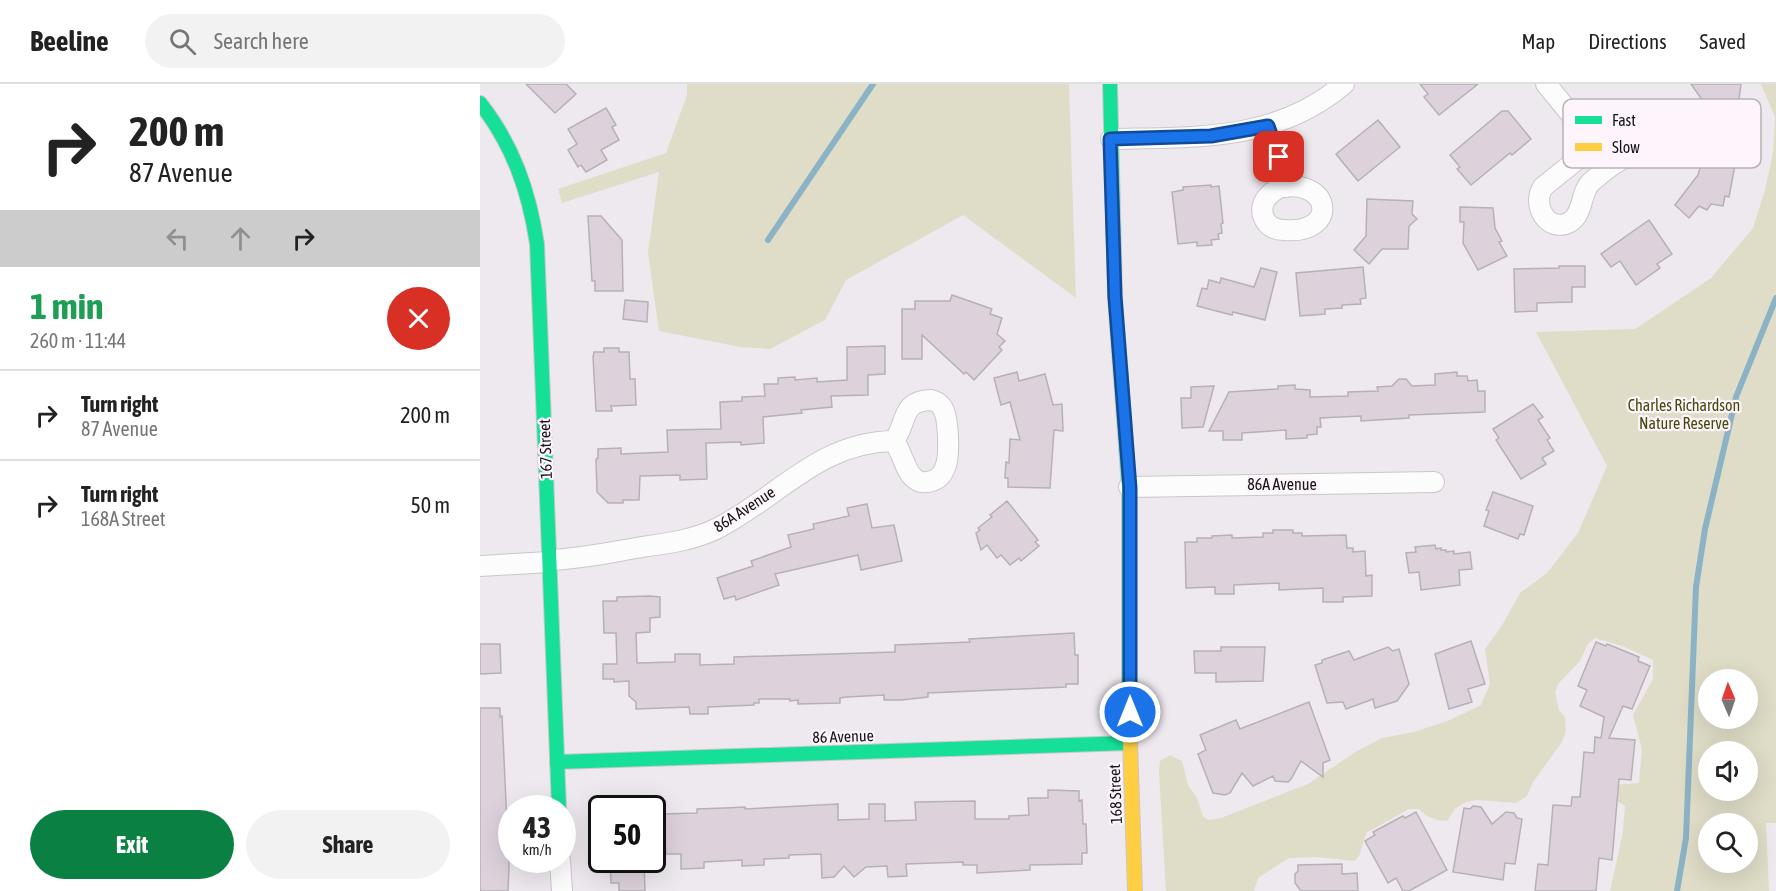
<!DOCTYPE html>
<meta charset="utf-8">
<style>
:root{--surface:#fff;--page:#f2f2f2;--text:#222;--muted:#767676;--line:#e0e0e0;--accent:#0b8043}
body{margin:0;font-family:"Asap Condensed",sans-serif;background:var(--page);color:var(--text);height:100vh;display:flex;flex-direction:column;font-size:22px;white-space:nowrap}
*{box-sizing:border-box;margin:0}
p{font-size:20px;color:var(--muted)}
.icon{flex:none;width:33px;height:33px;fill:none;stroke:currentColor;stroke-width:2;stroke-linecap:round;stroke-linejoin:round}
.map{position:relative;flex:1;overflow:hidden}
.panel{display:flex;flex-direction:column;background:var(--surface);width:480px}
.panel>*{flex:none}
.top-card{background:#fff;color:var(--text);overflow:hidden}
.needle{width:39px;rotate:358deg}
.controls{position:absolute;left:1218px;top:585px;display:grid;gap:12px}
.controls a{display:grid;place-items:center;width:60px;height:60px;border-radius:50%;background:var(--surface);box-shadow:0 6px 24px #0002;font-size:30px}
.speed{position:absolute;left:18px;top:711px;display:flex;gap:12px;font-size:30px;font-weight:700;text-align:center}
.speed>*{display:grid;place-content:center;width:78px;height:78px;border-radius:50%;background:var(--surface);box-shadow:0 6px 24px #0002;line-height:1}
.speed small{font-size:15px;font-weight:400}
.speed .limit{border:3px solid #111;border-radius:9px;background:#fff;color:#111}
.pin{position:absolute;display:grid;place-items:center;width:51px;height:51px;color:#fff;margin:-26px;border-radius:12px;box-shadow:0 3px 9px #0006}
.me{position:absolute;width:66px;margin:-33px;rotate:0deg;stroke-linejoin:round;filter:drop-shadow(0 0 4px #0008)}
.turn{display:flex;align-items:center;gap:21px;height:126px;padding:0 30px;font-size:27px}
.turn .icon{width:78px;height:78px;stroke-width:2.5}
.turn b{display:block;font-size:42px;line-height:51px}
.lanes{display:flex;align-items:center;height:57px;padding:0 30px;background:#0003;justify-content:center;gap:30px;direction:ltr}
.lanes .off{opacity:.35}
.round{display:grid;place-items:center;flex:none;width:63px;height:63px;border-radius:32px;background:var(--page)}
.headline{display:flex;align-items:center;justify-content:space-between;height:102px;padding:0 30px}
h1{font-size:36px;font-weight:700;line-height:45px;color:#1e9e55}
.button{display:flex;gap:12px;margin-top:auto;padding:12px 30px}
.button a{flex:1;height:69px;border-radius:36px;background:var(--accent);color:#fff;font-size:24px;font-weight:700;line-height:69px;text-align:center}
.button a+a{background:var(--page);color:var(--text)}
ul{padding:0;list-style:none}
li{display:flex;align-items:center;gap:18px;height:90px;padding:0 30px;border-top:2px solid var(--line)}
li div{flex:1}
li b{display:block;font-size:22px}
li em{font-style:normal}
header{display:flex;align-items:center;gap:36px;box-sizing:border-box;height:84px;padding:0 30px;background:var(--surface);border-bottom:2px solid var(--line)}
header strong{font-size:28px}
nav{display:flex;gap:33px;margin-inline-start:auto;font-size:21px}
.search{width:420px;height:54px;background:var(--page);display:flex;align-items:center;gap:15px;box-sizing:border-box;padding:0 21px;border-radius:33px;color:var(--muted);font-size:22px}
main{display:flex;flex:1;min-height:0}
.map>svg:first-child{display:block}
.green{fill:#dfddc7;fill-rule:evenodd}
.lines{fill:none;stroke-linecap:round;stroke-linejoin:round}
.stream{stroke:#8cb3c5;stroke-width:6}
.building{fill:#ddd2dc;stroke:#b5b1b5;stroke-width:1.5}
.street-casing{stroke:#cac7ca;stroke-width:22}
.fast-casing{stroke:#cac7ca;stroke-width:16}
.slow-casing{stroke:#cac7ca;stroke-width:16}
.street{stroke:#fcfcfc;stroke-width:20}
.fast{stroke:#16e098;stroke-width:14}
.slow{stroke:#ffcf43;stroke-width:14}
.route-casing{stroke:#114b97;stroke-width:15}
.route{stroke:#1a73e8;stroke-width:10}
.labels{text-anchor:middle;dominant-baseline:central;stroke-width:4.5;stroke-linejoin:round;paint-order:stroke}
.park-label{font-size:16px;fill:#48490a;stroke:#fdf4fc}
.street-label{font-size:16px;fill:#171417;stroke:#fdf4fc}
.key{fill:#fdf4fc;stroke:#b8b1b7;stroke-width:1.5}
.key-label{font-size:16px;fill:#171417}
</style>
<header>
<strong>Beeline</strong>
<div class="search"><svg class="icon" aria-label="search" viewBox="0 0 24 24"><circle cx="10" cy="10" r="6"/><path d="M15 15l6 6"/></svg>Search here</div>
<nav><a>Map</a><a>Directions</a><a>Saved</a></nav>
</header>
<main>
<section class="panel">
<div class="top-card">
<div class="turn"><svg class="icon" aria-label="right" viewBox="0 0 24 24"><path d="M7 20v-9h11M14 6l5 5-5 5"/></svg><div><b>200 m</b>87 Avenue</div></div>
<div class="lanes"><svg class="icon off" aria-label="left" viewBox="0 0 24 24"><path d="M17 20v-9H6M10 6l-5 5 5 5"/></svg><svg class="icon off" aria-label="ahead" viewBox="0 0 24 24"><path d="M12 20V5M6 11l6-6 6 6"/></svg><svg class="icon" aria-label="right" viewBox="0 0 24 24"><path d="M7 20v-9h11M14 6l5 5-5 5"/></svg></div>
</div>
<div class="headline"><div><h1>1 min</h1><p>260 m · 11:44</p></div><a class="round" style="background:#d93025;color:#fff"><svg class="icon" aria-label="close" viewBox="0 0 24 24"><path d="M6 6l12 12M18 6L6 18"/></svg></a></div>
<ul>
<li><svg class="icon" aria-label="right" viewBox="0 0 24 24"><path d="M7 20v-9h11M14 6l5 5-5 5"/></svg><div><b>Turn right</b><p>87 Avenue</p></div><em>200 m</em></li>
<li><svg class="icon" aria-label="right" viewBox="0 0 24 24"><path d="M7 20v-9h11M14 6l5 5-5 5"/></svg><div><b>Turn right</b><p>168A Street</p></div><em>50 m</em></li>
</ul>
<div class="button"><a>Exit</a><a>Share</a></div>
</section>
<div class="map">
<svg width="1296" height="807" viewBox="0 0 1296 807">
<rect width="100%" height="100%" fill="#eee9ee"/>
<g class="green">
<path d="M207 0H589L596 214 483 131 366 196 345 236 290 265 260 263 179 247 168 169 179 88 82 119 78 105 186 69 207 11Z"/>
<path d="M1281 0H1296V739H1286L1289 807H1130L1143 748 1145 722 1132 714 1131 701 1159 699 1162 665 1153 631 1173 595V576L1145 563 1115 554 1108 560 1100 577 1078 600 1075 609 1079 626 1085 633 1086 647 1082 658 1053 698 1047 712 1036 719 997 716 986 718 976 724 967 737 957 736 947 732 939 725H929L886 749 880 770 875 777 836 773 809 774 778 794 774 807H686L679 689 680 677 690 671 702 677 708 701 717 714 723 732 728 736 741 734 828 700 877 667 902 654 934 648 970 636 1001 621 1010 600 1005 565 1021 543 1040 509 1067 489 1098 449 1127 382 1056 248 1155 245 1231 194 1273 144 1285 106 1293 69 1295 33ZM1228 596H1268V634H1228ZM1228 668H1268V706H1228ZM1228 740H1268V778H1228Z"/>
</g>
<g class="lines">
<g class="stream">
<path d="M288 156 393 0"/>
<path d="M1197 807 1206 754 1216 503 1225 445 1256 313 1296 214"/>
</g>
</g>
<g class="building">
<path d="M46 0H86L96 10 75 29Z"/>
<path d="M940 0H998L959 31 944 13 948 10Z"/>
<path d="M1211 0H1261L1259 15 1262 27 1254 33 1257 37 1240 48 1227 29 1230 27Z"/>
<path d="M126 24 136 41 132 43 139 56 121 66 127 76 106 88 101 81 98 83 88 66 97 60 88 45Z"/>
<path d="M1022 27H1028L1051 55 1032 71 1030 69 991 101 977 85 980 83 970 71Z"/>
<path d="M898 36 920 63 878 97 856 70Z"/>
<path d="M1226 63 1257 70 1249 113 1245 112 1243 122 1231 120 1227 126 1219 122 1209 134 1195 121 1218 91Z"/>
<path d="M731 101V103L739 102 743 139 741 140 742 149 738 150 739 155 731 156 732 161 717 162V158L698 160 692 108 703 106V103Z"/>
<path d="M887 115 933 117 932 130 937 135 929 142 928 165H902L889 180 874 166 886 152Z"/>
<path d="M980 123 1013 124 1015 144 1022 157 1019 158 1027 172 998 186 983 159 984 138H980Z"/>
<path d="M108 132H121L142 156 143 207H115V197H112Z"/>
<path d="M1169 136 1192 170 1177 180 1180 184 1156 201 1140 177 1131 183 1121 170Z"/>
<path d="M1079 182H1105V203H1092V218L1057 219V227L1035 228 1034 185 1079 184Z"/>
<path d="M883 183 886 214 880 215 881 220 862 221V224L845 225V230L820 232 816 189Z"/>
<path d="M781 184 797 188 785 236 753 228 752 231 717 222 722 204 727 205 729 196 740 199 741 194 774 203Z"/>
<path d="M472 211 512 225 510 230 522 234 517 250 525 257 519 263 522 266 494 296 486 288 484 290 442 251V275H422V225H435V217H470Z"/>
<path d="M145 216 168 218 167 238 143 235Z"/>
<path d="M405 262V290L388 291V311L351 312 352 323 321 326 322 329 283 333 284 359 261 361V358L226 359 227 395 200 396V391L160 392 159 416H143V419H128L117 408 116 375 118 374V365L141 364V370L188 368 187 346 241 345 240 318 262 317V313L285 312 284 300H298V294L315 293V296L337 294V298L367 296V263Z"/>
<path d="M124 264H139V268H149L150 295H155L156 321 131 322 132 327H116L113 273 114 268H124Z"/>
<path d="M537 288 539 297 565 290 573 321 582 320 583 347 574 346 570 404 528 403V394H525L526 378 529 379 530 355 540 356 530 318 521 321 514 294Z"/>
<path d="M977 288V292H987L988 297 997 296 998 307H1005V328L929 331V334L881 337V332L840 334 841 343H837V350L827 351V354L806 355V346L762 349V356H743V347H729L749 308 798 305V302L815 301V305L830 306V313L868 312V308L898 307 897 303 912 302 919 295H926L932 302 955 301V290Z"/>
<path d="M734 302 723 343 702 344 701 314H711V303Z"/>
<path d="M1053 320 1063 333 1058 336 1070 354 1067 356 1074 367 1062 374 1066 380 1041 395 1016 356 1019 354 1013 345Z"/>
<path d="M1013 408 1053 422 1044 451 1040 450 1038 455 1004 442 1009 427 1006 426Z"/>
<path d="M527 417 558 456 555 458 559 462 541 477 539 474 530 481 521 471 517 474 507 461 501 466 496 449 500 446 498 444 512 433 510 431Z"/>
<path d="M387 420 392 444 414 441 422 477 381 486 378 471 295 490 299 501 256 516 255 512 244 515 237 494 273 482 271 477 311 463 308 451 334 445 333 440 369 432 367 424Z"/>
<path d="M793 446H813V449H822V452L866 451 867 464H873V468L885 467 886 492 892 491V512L863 513V518H843V504L799 506V499L754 501V510H735V503L706 504 705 458H717V454H732V452L752 451V454L783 453V449H793Z"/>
<path d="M955 461 956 465 961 464V466H966V468L974 467V470L990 468 992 485 979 486 980 501 941 506 939 488 929 489 926 469 936 468 935 463Z"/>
<path d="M170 512 180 513V533L170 534V548L156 549 157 579 195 578V570H220V581L254 580V573L415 568V561L490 558 489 555 594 549 595 571H598V600H586V603L448 609V613L421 616H404V611L367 613 360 614V619L318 620V616L310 617V615H279V619H274V621L228 623V630H210L209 623 156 625V618L149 612V597L134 598V595H123V580H137L136 549H124L123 517H137V513Z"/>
<path d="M991 557 1005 600 988 605 992 618 969 625 955 570Z"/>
<path d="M1116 558 1126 562 1127 560 1159 573 1158 577 1170 582 1152 625 1143 622 1129 654 1155 656 1151 696 1139 695 1132 776 1119 774 1116 807H1055L1058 780 1068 781 1073 721 1091 722 1092 713H1100L1104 668 1114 669 1115 653 1121 654 1124 633 1100 622 1107 606 1098 602Z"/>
<path d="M0 560H20L21 589 0 590Z"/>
<path d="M741 563H785L783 597 736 598V589H715L714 567H741Z"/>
<path d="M908 563 913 567 919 565 929 600 917 617 895 624 893 615 866 625 863 618 847 619 835 581 842 579V576L869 567 874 576Z"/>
<path d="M829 618 850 676 843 679V693L821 677 811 695 808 698 795 697 793 692 773 702 762 689 750 709 745 711 733 709 718 670 726 666 720 651 756 636 760 645Z"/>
<path d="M0 624H20V633L22 632 29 782 28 807H0Z"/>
<path d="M568 706 599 707V717L602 716 603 740H606L607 769H602V780L550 781V786L497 789V781H483V778L426 780 427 792 408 793 407 782 386 783 374 793 364 782 354 793 342 794 341 770 309 771V774L284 775V781L262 782V776L224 778V784L201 785V770H186L183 730 217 729V725L245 724 265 723V725L358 720V736L389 735V720H405V737L436 736 435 718 495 717V735H529V732L549 731 548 714H568Z"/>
<path d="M993 722 1001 723 1012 740 1026 728 1034 729 1037 734 1042 735 1035 780 1025 779 1023 796 973 788 984 724 990 725Z"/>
<path d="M936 728 967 786 929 807H923L916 794 908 799 885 757 895 751 893 748 923 732 925 734Z"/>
<path d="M130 776H164L165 807H139V799H131Z"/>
<path d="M862 780V790L877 789 878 807H821L815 799V790L818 787V781Z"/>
</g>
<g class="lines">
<g class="street-casing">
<g id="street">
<path d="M1066 0 1112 56"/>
<path d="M1164 28C1184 30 1197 55 1177 67 1168 72 1159 70 1150 72 1136 76 1122 89 1111 98 1100 109 1104 129 1090 138 1068 150 1051 121 1063 103L1104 70 1112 56 1130 49 1149 34Z"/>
<path d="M788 42 803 85 806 103"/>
<path d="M631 55C715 53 796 58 864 0"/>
<path d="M801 103C853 95 858 151 804 146 796 146 789 143 785 136 777 121 788 109 801 103Z"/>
<path d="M451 316C456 317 459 319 462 323 469 333 470 373 465 384 462 392 456 397 447 398 442 399 438 398 434 394 425 387 422 368 414 357 428 338 420 317 451 316Z"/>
<path d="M649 403 954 398"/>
<path d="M69 476C98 475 127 469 156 464 182 460 211 457 236 445 298 414 338 358 414 357"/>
<path d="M0 482 69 478"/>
<path d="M80 776 82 807"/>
</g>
</g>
<g class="fast-casing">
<g id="fast">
<path d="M630 0 635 213 649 403V626"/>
<path d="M0 19C33 61 49 107 57 160L79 724"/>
<path d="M77 678 649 659"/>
</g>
</g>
<g class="slow-casing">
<path id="slow" d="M649 626 655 807"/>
</g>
<use href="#street" class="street"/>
<use href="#fast" class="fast"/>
<use href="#slow" class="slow"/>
</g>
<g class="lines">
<g class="route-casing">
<path id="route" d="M650 628V404L635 213 630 55 731 52 788 42 799 73"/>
</g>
<use href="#route" class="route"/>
</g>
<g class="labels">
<g class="park-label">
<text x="1204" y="321">Charles Richardson<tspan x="1204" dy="18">Nature Reserve</tspan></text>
</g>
<g class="street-label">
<text transform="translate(65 365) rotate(-92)">167 Street</text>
<text x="802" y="400">86A Avenue</text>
<text transform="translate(264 425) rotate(-33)">86A Avenue</text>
<text transform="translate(363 652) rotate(-2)">86 Avenue</text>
<text transform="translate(635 710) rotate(-92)">168 Street</text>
</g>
</g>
<rect x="1083" y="15" width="198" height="69" rx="9" class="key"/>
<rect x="1095" y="32" width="27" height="8" fill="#16e098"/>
<rect x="1095" y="59" width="27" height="8" fill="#ffcf43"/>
<g class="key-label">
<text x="1132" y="42">Fast</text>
<text x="1132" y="69">Slow</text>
</g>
</svg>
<div class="controls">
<a><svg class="needle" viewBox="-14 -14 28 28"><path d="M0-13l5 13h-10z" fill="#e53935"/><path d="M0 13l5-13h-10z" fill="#767676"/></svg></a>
<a><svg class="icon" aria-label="sound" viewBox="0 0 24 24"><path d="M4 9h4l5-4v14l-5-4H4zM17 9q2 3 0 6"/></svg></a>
<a><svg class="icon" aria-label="search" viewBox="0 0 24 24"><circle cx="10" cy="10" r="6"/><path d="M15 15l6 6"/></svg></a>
</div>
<div class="speed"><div>43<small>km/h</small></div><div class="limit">50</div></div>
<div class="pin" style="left:799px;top:73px;background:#d93025"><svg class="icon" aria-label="arrive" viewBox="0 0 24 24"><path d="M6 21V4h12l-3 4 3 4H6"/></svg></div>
<svg class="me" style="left:650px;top:628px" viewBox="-20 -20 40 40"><circle r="17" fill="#1a73e8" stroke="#fff" stroke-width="3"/><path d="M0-11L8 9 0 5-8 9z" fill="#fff"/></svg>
</div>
</main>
